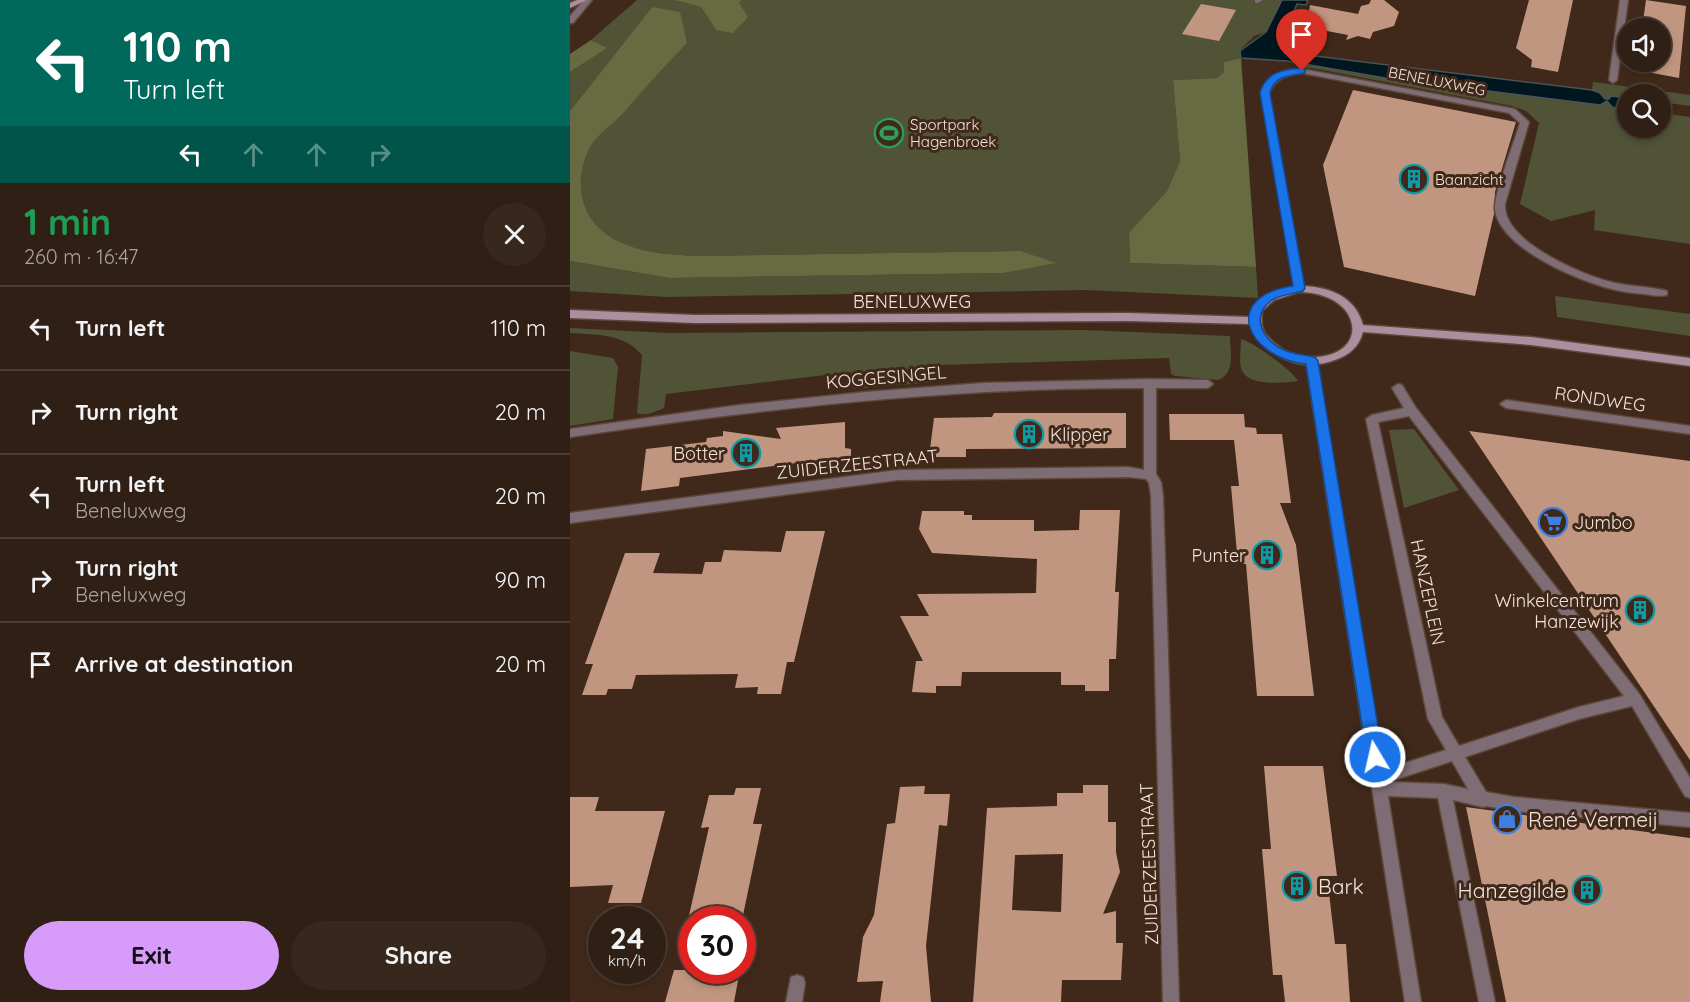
<!DOCTYPE html>
<meta charset="utf-8">
<style>
:root{--surface:#301f14;--page:#38271d;--text:#f1f3f6;--muted:#a8a2a0;--line:#4b3d34;--accent:#d79bf9}
body{margin:0;font-family:Quicksand,sans-serif;background:var(--page);color:var(--text);height:100vh;display:flex;flex-direction:column;font-size:22px;white-space:nowrap}
*{box-sizing:border-box;margin:0}
p{font-size:20px;color:var(--muted)}
.icon{flex:none;width:33px;height:33px;fill:none;stroke:currentColor;stroke-width:2;stroke-linecap:round;stroke-linejoin:round}
.map{position:relative;flex:1;overflow:hidden}
.details{display:flex;flex-direction:column;background:var(--surface);width:570px}
.details>*{flex:none}
.hud{background:#00695c;color:#fff;overflow:hidden}
.fabs{position:absolute;left:1047px;top:18px;display:grid;gap:12px}
.fabs a{display:grid;place-items:center;width:54px;height:54px;border-radius:50%;background:var(--surface);box-shadow:0 3px 9px #0003,0 0 0 2px var(--line);font-size:30px}
.speed{position:absolute;left:18px;top:906px;display:flex;gap:12px;font-size:30px;font-weight:700;text-align:center}
.speed>*{display:grid;place-content:center;width:78px;height:78px;border-radius:50%;background:var(--surface);box-shadow:0 3px 9px #0003,0 0 0 2px var(--line);line-height:1}
.speed small{font-size:15px;font-weight:400}
.speed .limit{border:9px solid #d22;background:#fff;color:#111}
.pin{position:absolute;display:grid;place-items:center;width:51px;height:51px;color:#fff;margin:-62px -26px;border-radius:50% 50% 50% 0;rotate:-45deg;box-shadow:0 0 6px #0007}
.pin .icon{rotate:45deg}
.me{position:absolute;width:66px;margin:-33px;rotate:351deg;stroke-linejoin:round;filter:drop-shadow(0 0 4px #0008)}
.turn{display:flex;align-items:center;gap:21px;height:126px;padding:0 24px;font-size:27px}
.turn .icon{width:78px;height:78px;stroke-width:2.5}
.turn b{display:block;font-size:42px;line-height:51px}
.lanes{display:flex;align-items:center;height:57px;padding:0 24px;background:#0003;justify-content:center;gap:30px;direction:ltr}
.lanes .off{opacity:.35}
.round{display:grid;place-items:center;flex:none;width:63px;height:63px;border-radius:32px;background:var(--page)}
.headline{display:flex;align-items:center;justify-content:space-between;height:102px;padding:0 24px}
h1{font-size:36px;font-weight:700;line-height:45px;color:#1e9e55}
.cta{display:flex;gap:12px;margin-top:auto;padding:12px 24px}
.cta a{flex:1;height:69px;border-radius:36px;background:var(--accent);color:#111;font-size:24px;font-weight:700;line-height:69px;text-align:center}
.cta a+a{background:var(--page);color:var(--text)}
ul{padding:0;list-style:none}
li{display:flex;align-items:center;gap:18px;height:84px;padding:0 24px;border-top:2px solid var(--line)}
li div{flex:1}
li b{display:block;font-size:22px}
li em{font-style:normal}
main{display:flex;flex:1;min-height:0}
.map>svg:first-child{display:block}
.green{fill:#505336}
.forest{fill:#676b42}
.water{fill:#001720;stroke:#495458;stroke-width:1.5}
.building{fill:#c09680;fill-rule:evenodd}
.lines{fill:none;stroke-linecap:round;stroke-linejoin:round}
.lane-casing{stroke:#5d4739;stroke-width:3}
.street-casing{stroke:#5d4739;stroke-width:3}
.secondary-casing{stroke:#5d4739;stroke-width:3}
.lane{fill:#7f6d76;fill-rule:evenodd}
.street{fill:#7f6d76;fill-rule:evenodd}
.secondary{fill:#ac8f9e;fill-rule:evenodd}
.route{fill:#1a73e8;stroke:#114b97;stroke-width:1.5}
.labels{text-anchor:middle;dominant-baseline:central;stroke-width:6;stroke-linejoin:round;paint-order:stroke}
.far-street-label{font-size:15px;fill:#f3e3da;stroke:#40291a}
.far-poi-label{font-size:15px;fill:#f3e3da;stroke:#40291a;text-anchor:start}
.street-label{font-size:18px;fill:#f3e3da;stroke:#40291a}
.poi-label{font-size:18px;fill:#f3e3da;stroke:#40291a;text-anchor:end}
.near-poi-label{font-size:21px;fill:#f3e3da;stroke:#40291a;text-anchor:start}
</style>
<main>
<section class="details">
<div class="hud">
<div class="turn"><svg class="icon" aria-label="left" viewBox="0 0 24 24"><path d="M17 20v-9H6M10 6l-5 5 5 5"/></svg><div><b>110 m</b>Turn left</div></div>
<div class="lanes"><svg class="icon" aria-label="left" viewBox="0 0 24 24"><path d="M17 20v-9H6M10 6l-5 5 5 5"/></svg><svg class="icon off" aria-label="ahead" viewBox="0 0 24 24"><path d="M12 20V5M6 11l6-6 6 6"/></svg><svg class="icon off" aria-label="ahead" viewBox="0 0 24 24"><path d="M12 20V5M6 11l6-6 6 6"/></svg><svg class="icon off" aria-label="right" viewBox="0 0 24 24"><path d="M7 20v-9h11M14 6l5 5-5 5"/></svg></div>
</div>
<div class="headline"><div><h1>1 min</h1><p>260 m · 16:47</p></div><a class="round"><svg class="icon" aria-label="close" viewBox="0 0 24 24"><path d="M6 6l12 12M18 6L6 18"/></svg></a></div>
<ul>
<li><svg class="icon" aria-label="left" viewBox="0 0 24 24"><path d="M17 20v-9H6M10 6l-5 5 5 5"/></svg><div><b>Turn left</b></div><em>110 m</em></li>
<li><svg class="icon" aria-label="right" viewBox="0 0 24 24"><path d="M7 20v-9h11M14 6l5 5-5 5"/></svg><div><b>Turn right</b></div><em>20 m</em></li>
<li><svg class="icon" aria-label="left" viewBox="0 0 24 24"><path d="M17 20v-9H6M10 6l-5 5 5 5"/></svg><div><b>Turn left</b><p>Beneluxweg</p></div><em>20 m</em></li>
<li><svg class="icon" aria-label="right" viewBox="0 0 24 24"><path d="M7 20v-9h11M14 6l5 5-5 5"/></svg><div><b>Turn right</b><p>Beneluxweg</p></div><em>90 m</em></li>
<li><svg class="icon" aria-label="arrive" viewBox="0 0 24 24"><path d="M6 21V4h12l-3 4 3 4H6"/></svg><div><b>Arrive at destination</b></div><em>20 m</em></li>
</ul>
<div class="cta"><a>Exit</a><a>Share</a></div>
</section>
<div class="map">
<svg width="1120" height="1002" viewBox="0 0 1120 1002">
<rect width="100%" height="100%" fill="#40291a"/>
<g class="green">
<path d="M67 0H104L131 7 146 30 172 0H712L696 32 684 36 670 50 671 58 654 62V72L647 78 603 80 610 161 597 191 559 234 560 263 686 267 688 298 516 290 96 297 0 291V261L99 278 434 273 484 263 451 251 122 256C100 254 76 253 54 245 14 228 0 187 19 148 30 129 51 119 62 101 70 87 78 27 82 7L0 111V72L36 48 21 40Z"/>
<path d="M728 63 815 78 1030 105 1037 101 1042 107 1057 109 1058 128H1090L1091 113 1120 117V244L1024 230 1025 210 981 221 950 204 969 123 956 111 942 106 742 68H729Z"/>
<path d="M1023 82 1120 95V106L1091 102 1090 94H1058L1057 98 1042 96 1039 99H1035L1030 93 1022 90Z"/>
<path d="M985 296 1120 314V336L987 317Z"/>
<path d="M0 328 99 333 514 330 660 336C660 352 666 373 648 380L605 376 601 374 599 358 370 365 369 379 365 382 284 389 281 386V372L96 394 94 408C86 411 76 417 67 413L72 355C54 333 26 335 0 333Z"/>
<path d="M671 339C683 342 722 370 728 381 713 383 676 387 671 368 669 359 671 348 671 339Z"/>
<path d="M0 351 43 358 48 367 43 419 0 426Z"/>
<path d="M844 429 889 490 834 508 819 430Z"/>
</g>
<g class="forest">
<path d="M104 0H172L169 3 178 17 163 33 146 30 131 7Z"/>
<path d="M82 7 110 12 117 43C95 65 75 88 55 111 44 124 29 132 20 147 0 186 13 228 54 244 75 253 99 254 122 256L451 251 486 263 434 273 99 278 0 261V111Z"/>
<path d="M21 40 37 48 0 72V54Z"/>
<path d="M671 58 686 267 560 263 559 233 597 191 610 161 603 80 647 78 654 72V62Z"/>
</g>
<path class="water" d="M712 0H738L736 5 727 4 711 40 715 53 733 57 745 56 1022 90 1030 93 1035 99H1039L1041 96 1057 98V109L1042 107 1037 101 1030 105 815 78 717 61 671 58 670 51 696 32Z"/>
<g class="building">
<path d="M801 0H814L829 12 824 26 803 32 800 39 788 36 776 40 778 35 736 27 740 5 788 14 791 6 799 4Z"/>
<path d="M959 0H1003L988 72 961 67 962 60 946 48Z"/>
<path d="M1076 0 1116 6 1109 78 1067 70 1068 62H1090V28H1072Z"/>
<path d="M631 4 666 10 649 41 612 34Z"/>
<path d="M783 90 946 122 925 192 924 214 905 296 774 267 753 165Z"/>
<path d="M424 413H556V448L396 449V457H359L364 418 422 417Z"/>
<path d="M599 414H674L675 427 686 428 687 434H712L721 503H710L726 545 744 696H687L676 564H668L661 486H669L664 440H600Z"/>
<path d="M275 422V448L281 449V456L110 478 109 486 71 491 76 449 136 442 137 438 153 436V431L211 439 206 428Z"/>
<path d="M899 431 1120 461V760Z"/>
<path d="M510 510H550L545 592H549L546 659H539V691H515V685H491V672H392L391 686H366V693L342 692 346 661H353L330 616H359L347 594 466 593 467 559 362 553 349 529 352 511H394V515H402V520H464V531L509 530Z"/>
<path d="M216 531H255L224 662H217L211 694H187L188 687 165 688 168 674 66 675 62 689H38L36 695H12L23 664H15L55 553H90L83 573 132 574 135 562H151L154 550 211 552Z"/>
<path d="M694 766H753L767 876H757L765 944H776L780 1002H715L712 975H703L692 849H701Z"/>
<path d="M513 785H538V822H546V852L550 872 533 914 546 911V943H553L551 980H492L491 1002H403L417 808 487 806V793H513ZM493 854 491 912 442 910 445 855Z"/>
<path d="M355 786 354 794H380L377 826 369 825 356 946 361 1002H310L313 981 287 982 293 937 304 915 317 824 325 823 330 787Z"/>
<path d="M166 788H191L183 824H192L172 920H118L139 827 131 828 139 795H164Z"/>
<path d="M0 797H29L25 811H95L71 903H38L43 885 0 887Z"/>
<path d="M896 807 1120 838V1002H936Z"/>
<path d="M104 970H170L164 1002H95Z"/>
</g>
<g class="lines">
<g class="lane-casing">
<g id="lane">
<path d="M14 0H22L3 23H0V16Z"/>
<path d="M685 0H693L688 3H685Z"/>
</g>
</g>
<g class="street-casing">
<g id="street">
<path d="M1050 0H1058L1047 80 1043 83 1039 80Z"/>
<path d="M732 69 945 109 959 122 935 204C932 241 1012 275 1041 282 1060 287 1079 286 1097 291V295C1089 297 1081 295 1074 294 1063 293 1053 292 1042 289 1009 281 931 249 925 210 923 196 945 140 950 123L939 113 732 73C717 75 705 78 699 93L734 289 729 292 725 291 691 93C698 74 713 70 732 69Z"/>
<path d="M741 357 746 361 813 770 876 750 858 719 796 419 802 415 834 408 822 388 828 384 832 385 846 408 1070 695 1120 778V798L1115 796 1062 706 1009 719 895 757 916 792 944 797 1120 813V827L944 811 916 806 913 807 883 800 925 1002H909L868 798 818 796 851 1002H835L736 361ZM839 416 1054 696 1009 707 889 746 872 717 808 422ZM882 761 898 789 874 784 818 782Z"/>
<path d="M580 379 638 380 643 384 638 388H586V474L591 482 593 496 609 1002H593L581 496 579 483 576 479 558 477 328 480 0 523V513L328 470 558 467 574 470V388C381 387 191 409 0 437V429L169 405 296 392 413 383Z"/>
<path d="M936 400 1120 426V434L936 408 930 404Z"/>
<path d="M227 975 233 977 235 983 232 1002H216L221 977Z"/>
</g>
</g>
<g class="secondary-casing">
<g id="secondary">
<path d="M7 0H17L0 8V3Z"/>
<path d="M729 286C757 286 785 295 793 325L961 337 1120 358V366L961 345 793 332C789 347 779 355 765 360 730 373 696 357 680 324L558 321 125 323 0 318V310L125 315 558 313 681 317C683 295 711 291 729 286ZM729 292C796 293 801 360 738 357 728 356 716 353 708 346 694 335 690 330 692 311L704 300Z"/>
</g>
</g>
<use href="#lane" class="lane"/>
<use href="#street" class="street"/>
<use href="#secondary" class="secondary"/>
</g>
<path class="route" d="M732 68 735 69V73C720 76 704 75 700 93L735 288 733 291C723 294 712 294 702 300 679 316 694 342 714 350 725 355 735 354 746 358L748 361 813 757 811 763 805 765 799 763 797 757 736 364C675 357 651 296 723 286L690 93C695 73 713 69 732 68Z"/>
<defs>
<g id="stadium-ring" transform="scale(1.5)"><circle r="9.5" fill="#40291a" stroke="#2e9e5b" stroke-width="1.5"/><path d="M0-5a6.5 5 0 1 0 0 10a6.5 5 0 1 0 0-10ZM-3.5-1.8h7v3.6h-7Z" fill="#2e9e5b"/></g>
<g id="building-ring" transform="scale(1.5)"><circle r="9.5" fill="#40291a" stroke="#0f9aa8" stroke-width="1.5"/><path d="M-4-6H4V6H1V3H-1V6H-4ZM-2.5-4.3h1.7v1.8h-1.7ZM.8-4.3h1.7v1.8H.8ZM-2.5-1h1.7V.8h-1.7ZM.8-1h1.7V.8H.8Z" fill="#0f9aa8"/></g>
<g id="supermarket-ring" transform="scale(1.5)"><circle r="9.5" fill="#40291a" stroke="#3f7fe0" stroke-width="1.5"/><path d="M-6-5.5h2.5l.6 2H6L4.5 2H-2.5L-4.4-4H-6ZM-1.5 3.2a1.3 1.3 0 1 0 .1 0ZM3 3.2a1.3 1.3 0 1 0 .1 0Z" fill="#3f7fe0"/></g>
<g id="shop-ring" transform="scale(1.5)"><circle r="9.5" fill="#40291a" stroke="#3f7fe0" stroke-width="1.5"/><path d="M-5-2.5h2.3a2.7 3.5 0 0 1 5.4 0H5L5.5 6h-11ZM-1.5-2.5h3a1.5 2.3 0 0 0-3 0Z" fill="#3f7fe0"/></g>
</defs>
<g fill-rule="evenodd">
<use href="#stadium-ring" x="319" y="133"/>
<use href="#building-ring" x="844" y="179"/>
<use href="#building-ring" x="459" y="434"/>
<use href="#building-ring" x="176" y="453"/>
<use href="#supermarket-ring" x="983" y="522"/>
<use href="#building-ring" x="697" y="555"/>
<use href="#building-ring" x="1070" y="610"/>
<use href="#shop-ring" x="937" y="819"/>
<use href="#building-ring" x="727" y="886"/>
<use href="#building-ring" x="1017" y="890"/>
</g>
<g class="labels">
<g class="far-street-label">
<text transform="translate(867 81) rotate(11)">BENELUXWEG</text>
</g>
<g class="far-poi-label">
<text x="340" y="124">Sportpark<tspan x="340" dy="17">Hagenbroek</tspan></text>
<text x="865" y="179">Baanzicht</text>
</g>
<g class="street-label">
<text x="342" y="301">BENELUXWEG</text>
<text transform="translate(316 377) rotate(-5)">KOGGESINGEL</text>
<text transform="translate(1030 399) rotate(8)">RONDWEG</text>
<text transform="translate(287 464) rotate(-6)">ZUIDERZEESTRAAT</text>
<text transform="translate(858 592) rotate(78)">HANZEPLEIN</text>
<text transform="translate(579 864) rotate(-92)">ZUIDERZEESTRAAT</text>
</g>
<g class="poi-label">
<text x="480" y="434" text-anchor="start">Klipper</text>
<text x="155" y="453">Botter</text>
<text x="1004" y="522" text-anchor="start">Jumbo</text>
<text x="676" y="555">Punter</text>
<text x="1049" y="600">Winkelcentrum<tspan x="1049" dy="21">Hanzewijk</tspan></text>
</g>
<g class="near-poi-label">
<text x="958" y="819">René Vermeij</text>
<text x="748" y="886">Bark</text>
<text x="996" y="890" text-anchor="end">Hanzegilde</text>
</g>
</g>
</svg>
<div class="fabs">
<a><svg class="icon" aria-label="sound" viewBox="0 0 24 24"><path d="M4 9h4l5-4v14l-5-4H4zM17 9q2 3 0 6"/></svg></a>
<a><svg class="icon" aria-label="search" viewBox="0 0 24 24"><circle cx="10" cy="10" r="6"/><path d="M15 15l6 6"/></svg></a>
</div>
<div class="speed"><div>24<small>km/h</small></div><div class="limit">30</div></div>
<div class="pin" style="left:732px;top:71px;background:#d93025"><svg class="icon" aria-label="arrive" viewBox="0 0 24 24"><path d="M6 21V4h12l-3 4 3 4H6"/></svg></div>
<svg class="me" style="left:805px;top:757px" viewBox="-20 -20 40 40"><circle r="17" fill="#1a73e8" stroke="#fff" stroke-width="3"/><path d="M0-11L8 9 0 5-8 9z" fill="#fff"/></svg>
</div>
</main>
